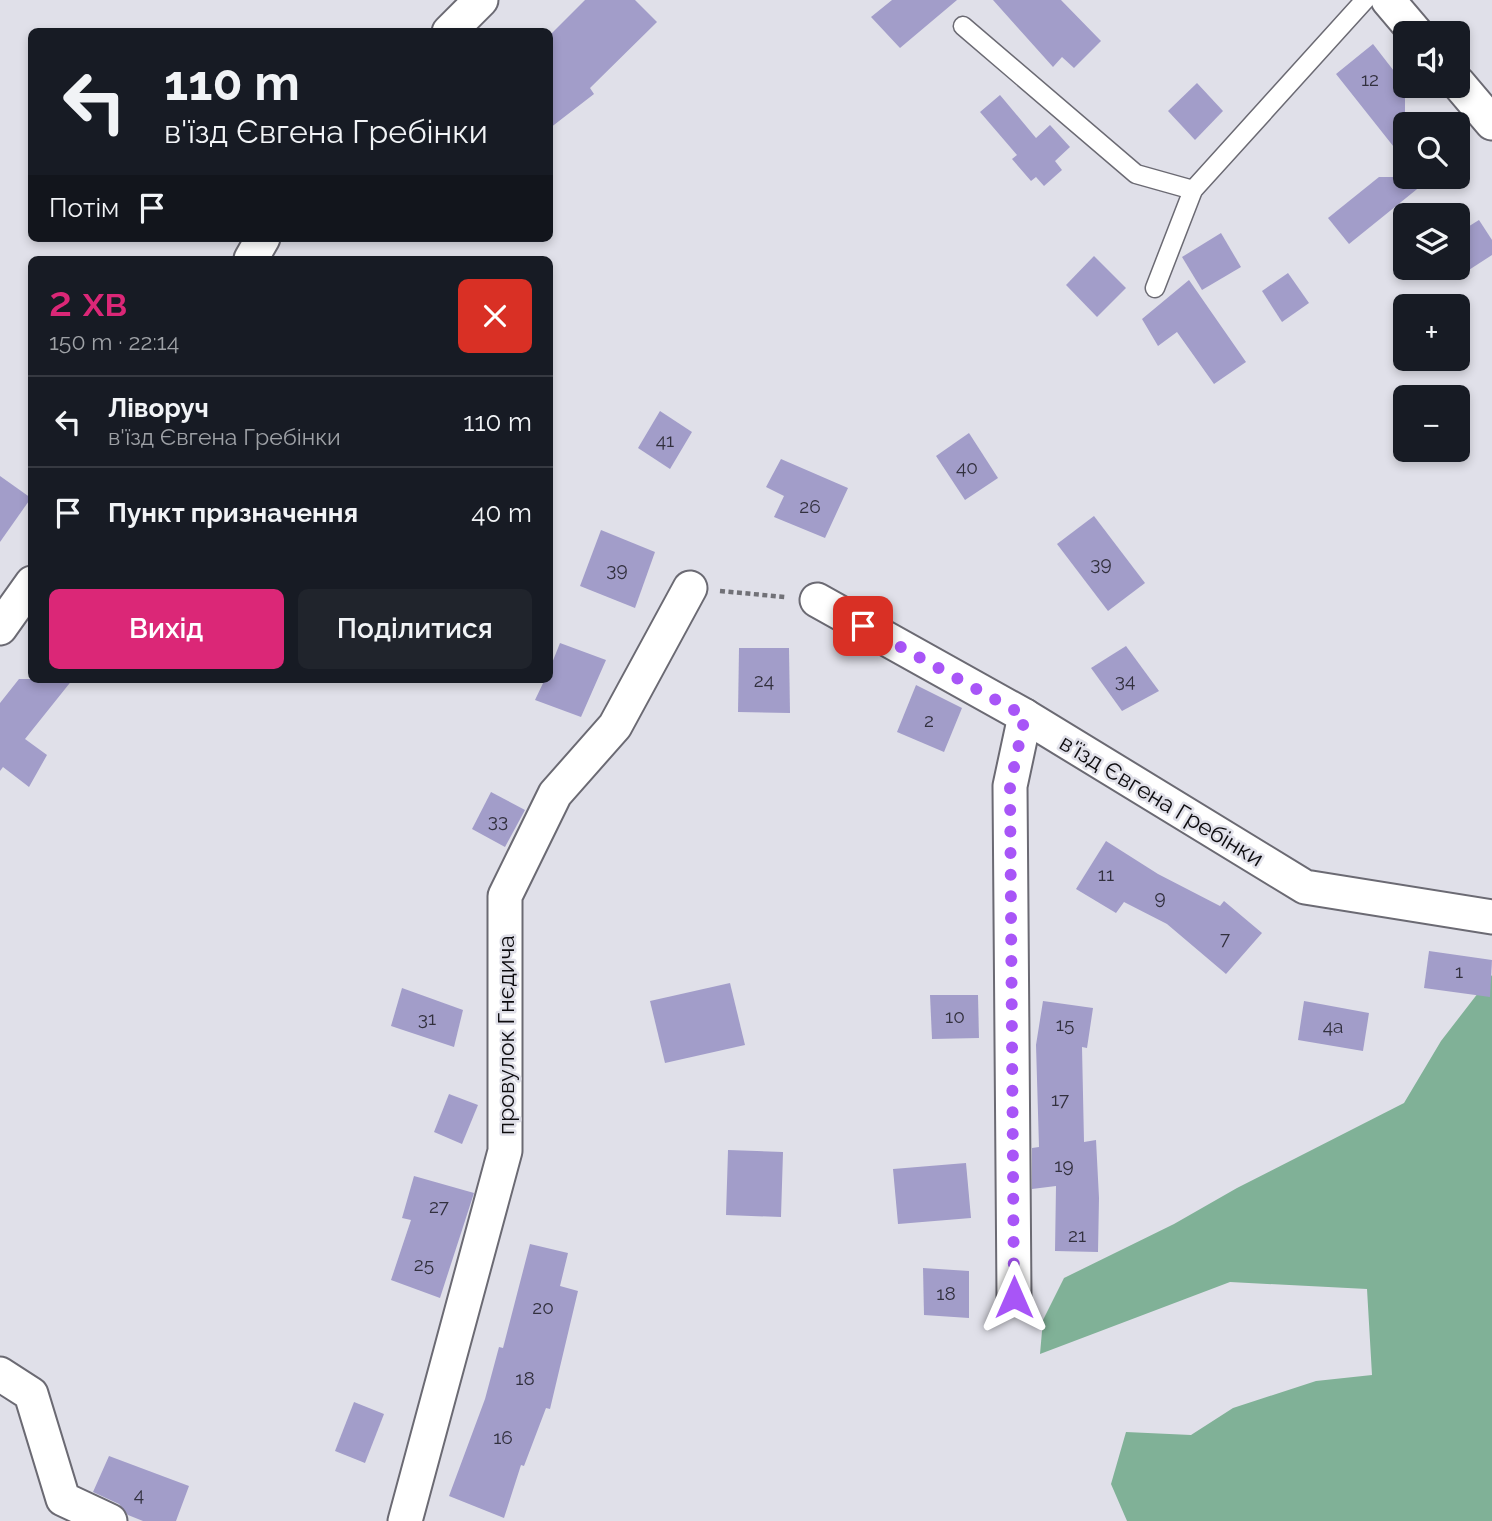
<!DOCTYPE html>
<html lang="uk">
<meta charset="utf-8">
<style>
:root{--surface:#171b24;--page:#20242c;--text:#f1f3f6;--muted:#9ea1a6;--line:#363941;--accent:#db2777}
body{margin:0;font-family:Raleway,sans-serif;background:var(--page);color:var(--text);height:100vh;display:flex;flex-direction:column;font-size:26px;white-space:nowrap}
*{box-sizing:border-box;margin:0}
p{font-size:23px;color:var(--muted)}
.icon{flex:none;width:38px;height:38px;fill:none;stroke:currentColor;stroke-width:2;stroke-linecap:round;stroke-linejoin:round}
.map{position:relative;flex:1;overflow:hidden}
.panel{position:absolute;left:28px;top:256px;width:525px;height:427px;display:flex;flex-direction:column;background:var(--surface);border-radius:10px;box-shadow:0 4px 10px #0003}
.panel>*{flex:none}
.top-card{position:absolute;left:28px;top:28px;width:525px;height:214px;border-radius:10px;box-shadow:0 4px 10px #0003;background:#171b24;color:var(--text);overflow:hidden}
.fabs{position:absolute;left:1393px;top:21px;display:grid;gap:14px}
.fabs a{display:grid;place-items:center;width:77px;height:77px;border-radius:10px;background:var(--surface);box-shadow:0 4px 10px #0003;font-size:35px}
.pin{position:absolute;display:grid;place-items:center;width:60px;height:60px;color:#fff;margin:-30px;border-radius:14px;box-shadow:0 4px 10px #0006}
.me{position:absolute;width:77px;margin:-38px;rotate:0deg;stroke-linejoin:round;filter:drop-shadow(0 0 5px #0008)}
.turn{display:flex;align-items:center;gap:24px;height:147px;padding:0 21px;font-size:32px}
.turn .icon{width:91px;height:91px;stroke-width:2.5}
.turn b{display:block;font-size:49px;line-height:60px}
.then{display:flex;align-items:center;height:66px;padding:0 21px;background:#0003;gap:14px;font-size:26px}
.round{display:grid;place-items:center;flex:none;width:74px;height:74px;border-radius:10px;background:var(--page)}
.overview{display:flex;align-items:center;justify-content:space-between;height:119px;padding:0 21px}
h1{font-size:42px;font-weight:600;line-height:52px;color:var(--accent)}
.action{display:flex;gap:14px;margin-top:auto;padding:14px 21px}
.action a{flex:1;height:80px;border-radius:10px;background:var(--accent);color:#fff;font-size:28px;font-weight:600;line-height:80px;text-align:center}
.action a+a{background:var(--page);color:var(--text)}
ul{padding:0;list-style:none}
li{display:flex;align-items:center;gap:21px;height:91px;padding:0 21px;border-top:2px solid var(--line)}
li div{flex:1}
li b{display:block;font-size:26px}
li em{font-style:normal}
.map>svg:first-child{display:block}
.forest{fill:#80b197}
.building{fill:#a29dc9}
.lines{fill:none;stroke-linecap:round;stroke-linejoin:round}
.service-casing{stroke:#6b6a73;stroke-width:21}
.minor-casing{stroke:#6b6a73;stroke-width:37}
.path{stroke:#717177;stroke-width:4.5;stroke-dasharray:5 3.5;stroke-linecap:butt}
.service{stroke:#fff;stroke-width:18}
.minor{stroke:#fff;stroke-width:33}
.route{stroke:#a855f7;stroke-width:12;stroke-dasharray:0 21.6}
.labels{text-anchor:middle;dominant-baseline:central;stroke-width:5;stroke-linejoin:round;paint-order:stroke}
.number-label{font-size:19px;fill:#32303e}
.street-label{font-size:23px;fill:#0d0c0f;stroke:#e0e0e9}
</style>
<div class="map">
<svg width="1492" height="1521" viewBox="0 0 1492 1521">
<rect width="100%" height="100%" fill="#e0e0e9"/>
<path class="forest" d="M1492 975V1521H1127L1111 1484 1126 1432 1191 1435 1233 1408 1316 1381 1372 1375 1367 1289 1230 1282 1040 1354 1043 1320 1064 1278 1174 1224 1237 1188 1404 1103 1441 1041Z"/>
<g class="building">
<path d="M585 0H635L657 22 590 88 594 94 550 128V35Z"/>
<path d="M892 0H957L900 48 871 17Z"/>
<path d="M993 0H1061L1101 41 1074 68 1062 57 1053 67Z"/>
<path d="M1373 44 1411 93 1405 98V161L1336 74Z"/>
<path d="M1197 83 1223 111 1195 140 1168 111Z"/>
<path d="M1000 95 1036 138 1050 125 1070 147 1055 161 1062 170 1044 186 1036 177 1031 181 1012 159 1017 155 980 112Z"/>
<path d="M1379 177H1432L1349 244 1328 218Z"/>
<path d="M1479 220 1492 240V255L1458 277V233Z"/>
<path d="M1221 233 1241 267 1202 290 1182 257Z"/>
<path d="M1094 256 1126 288 1097 317 1066 285Z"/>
<path d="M1288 273 1309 303 1282 322 1262 291Z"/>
<path d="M1189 280 1246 362 1214 384 1177 332 1158 346 1142 319Z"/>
<path d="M660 411 692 432 670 469 638 448Z"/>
<path d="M969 433 998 478 965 500 936 456Z"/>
<path d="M781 459 848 488 825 538 774 517 784 496 766 487Z"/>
<path d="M0 476 31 498 0 542Z"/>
<path d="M1094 516 1145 583 1108 611 1057 544Z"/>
<path d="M601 530 655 552 635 608 580 586Z"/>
<path d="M560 643 606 660 581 717 535 700 545 679H550V668Z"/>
<path d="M1126 646 1159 691 1122 711 1091 668Z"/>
<path d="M739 648H789L790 713 738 712Z"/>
<path d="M19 679H73L25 739 47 755 29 787 3 767 0 771V703Z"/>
<path d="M916 685 962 708 944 752 897 732Z"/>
<path d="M491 792 525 810 505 847 472 829Z"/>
<path d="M1106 841 1158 874 1220 906 1224 901 1262 933 1226 974 1167 924 1124 902 1116 913 1076 889Z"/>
<path d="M1429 951 1492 960 1490 997 1424 988Z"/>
<path d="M730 983 745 1045 665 1063 650 1001Z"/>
<path d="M402 988 463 1010 454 1047 391 1026Z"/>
<path d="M930 995H978L979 1038 932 1039Z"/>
<path d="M1043 1001 1093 1008 1087 1048 1082 1047 1084 1142 1096 1140 1099 1198 1098 1252 1055 1251 1056 1186 1032 1189V1148L1039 1147 1036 1045Z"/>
<path d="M1304 1001 1369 1013 1363 1051 1298 1040Z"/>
<path d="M449 1094 478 1105 462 1144 434 1132Z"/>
<path d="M728 1150 783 1152 781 1217 726 1215Z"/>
<path d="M966 1163 971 1218 898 1224 893 1169Z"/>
<path d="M414 1176 474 1193 440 1298 391 1280 411 1220 402 1218Z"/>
<path d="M530 1244 568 1253 560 1286 578 1291 550 1409 546 1408 524 1466 521 1465 504 1518 449 1496 485 1399 499 1347 503 1348Z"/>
<path d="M923 1268 969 1271V1318L924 1315Z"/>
<path d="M354 1402 384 1414 365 1463 335 1451Z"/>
<path d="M109 1456 189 1486 176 1521H143L128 1515 119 1504 93 1492Z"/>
</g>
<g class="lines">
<g class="service-casing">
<g id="service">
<path d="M963 26 1136 174 1193 190"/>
<path d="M1155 288 1193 190 1365 0"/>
</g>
</g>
<g class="minor-casing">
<g id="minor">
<path d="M1388 0 1416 33"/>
<path d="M449 32 481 0"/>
<path d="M1458 83 1492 123"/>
<path d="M251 259 263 238"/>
<path d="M817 600 1025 716 1305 887 1492 917"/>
<path d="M0 628 32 583"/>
<path d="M1014 1297 1010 786 1025 716"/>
<path d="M0 1374 31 1394 63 1499 110 1521"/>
<path d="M405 1521 505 1151V896L555 794 615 726 690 588"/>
</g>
</g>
<path class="path" d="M720 591 785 597"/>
<use href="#service" class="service"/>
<use href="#minor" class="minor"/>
</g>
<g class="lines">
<path class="route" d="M863 626 1025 716 1010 786 1014 1297"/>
</g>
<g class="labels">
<g class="number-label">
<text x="1370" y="79">12</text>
<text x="665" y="440">41</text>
<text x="967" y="467">40</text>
<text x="810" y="506">26</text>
<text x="1101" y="563">39</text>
<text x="617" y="569">39</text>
<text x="764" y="680">24</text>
<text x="1125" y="680">34</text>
<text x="929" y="720">2</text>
<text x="498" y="820">33</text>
<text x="1106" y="874">11</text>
<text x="1160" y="897">9</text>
<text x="1225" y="938">7</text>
<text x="1459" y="971">1</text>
<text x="955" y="1016">10</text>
<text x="427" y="1018">31</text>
<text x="1065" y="1024">15</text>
<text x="1333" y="1026">4а</text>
<text x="1060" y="1099">17</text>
<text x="1064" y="1165">19</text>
<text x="439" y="1206">27</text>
<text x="1077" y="1235">21</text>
<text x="424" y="1264">25</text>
<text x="946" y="1293">18</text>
<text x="543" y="1307">20</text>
<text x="525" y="1378">18</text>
<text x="503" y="1437">16</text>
<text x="139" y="1494">4</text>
</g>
<g class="street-label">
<text transform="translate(1162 800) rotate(31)">в'їзд Євгена Гребінки</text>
<text transform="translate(505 1035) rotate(-90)">провулок Гнєдича</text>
</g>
</g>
</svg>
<div class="fabs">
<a><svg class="icon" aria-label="sound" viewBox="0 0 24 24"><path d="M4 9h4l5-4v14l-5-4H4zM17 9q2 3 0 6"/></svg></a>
<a><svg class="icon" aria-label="search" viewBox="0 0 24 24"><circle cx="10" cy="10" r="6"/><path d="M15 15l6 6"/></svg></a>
<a><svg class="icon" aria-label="layers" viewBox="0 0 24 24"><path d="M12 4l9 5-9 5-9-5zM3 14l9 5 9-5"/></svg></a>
<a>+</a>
<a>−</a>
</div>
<div class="pin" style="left:863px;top:626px;background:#d93025"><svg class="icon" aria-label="arrive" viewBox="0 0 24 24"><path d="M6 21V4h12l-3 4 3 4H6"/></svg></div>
<svg class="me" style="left:1014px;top:1297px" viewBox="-20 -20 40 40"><path d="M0-17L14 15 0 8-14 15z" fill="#a855f7" stroke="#fff" stroke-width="4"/></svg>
<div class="top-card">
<div class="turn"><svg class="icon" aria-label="left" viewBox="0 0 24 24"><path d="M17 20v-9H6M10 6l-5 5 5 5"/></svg><div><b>110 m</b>в'їзд Євгена Гребінки</div></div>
<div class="then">Потім<svg class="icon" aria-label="arrive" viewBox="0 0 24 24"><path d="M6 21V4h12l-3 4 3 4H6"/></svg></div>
</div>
<section class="panel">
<div class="overview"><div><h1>2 хв</h1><p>150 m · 22:14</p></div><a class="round" style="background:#d93025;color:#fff"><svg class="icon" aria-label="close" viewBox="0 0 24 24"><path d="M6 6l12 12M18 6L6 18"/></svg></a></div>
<ul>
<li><svg class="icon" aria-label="left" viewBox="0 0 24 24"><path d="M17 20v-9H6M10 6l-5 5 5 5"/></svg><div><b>Ліворуч</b><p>в'їзд Євгена Гребінки</p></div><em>110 m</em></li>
<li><svg class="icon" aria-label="arrive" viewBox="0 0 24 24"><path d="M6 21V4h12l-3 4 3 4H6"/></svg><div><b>Пункт призначення</b></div><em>40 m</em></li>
</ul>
<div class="action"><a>Вихід</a><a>Поділитися</a></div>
</section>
</div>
